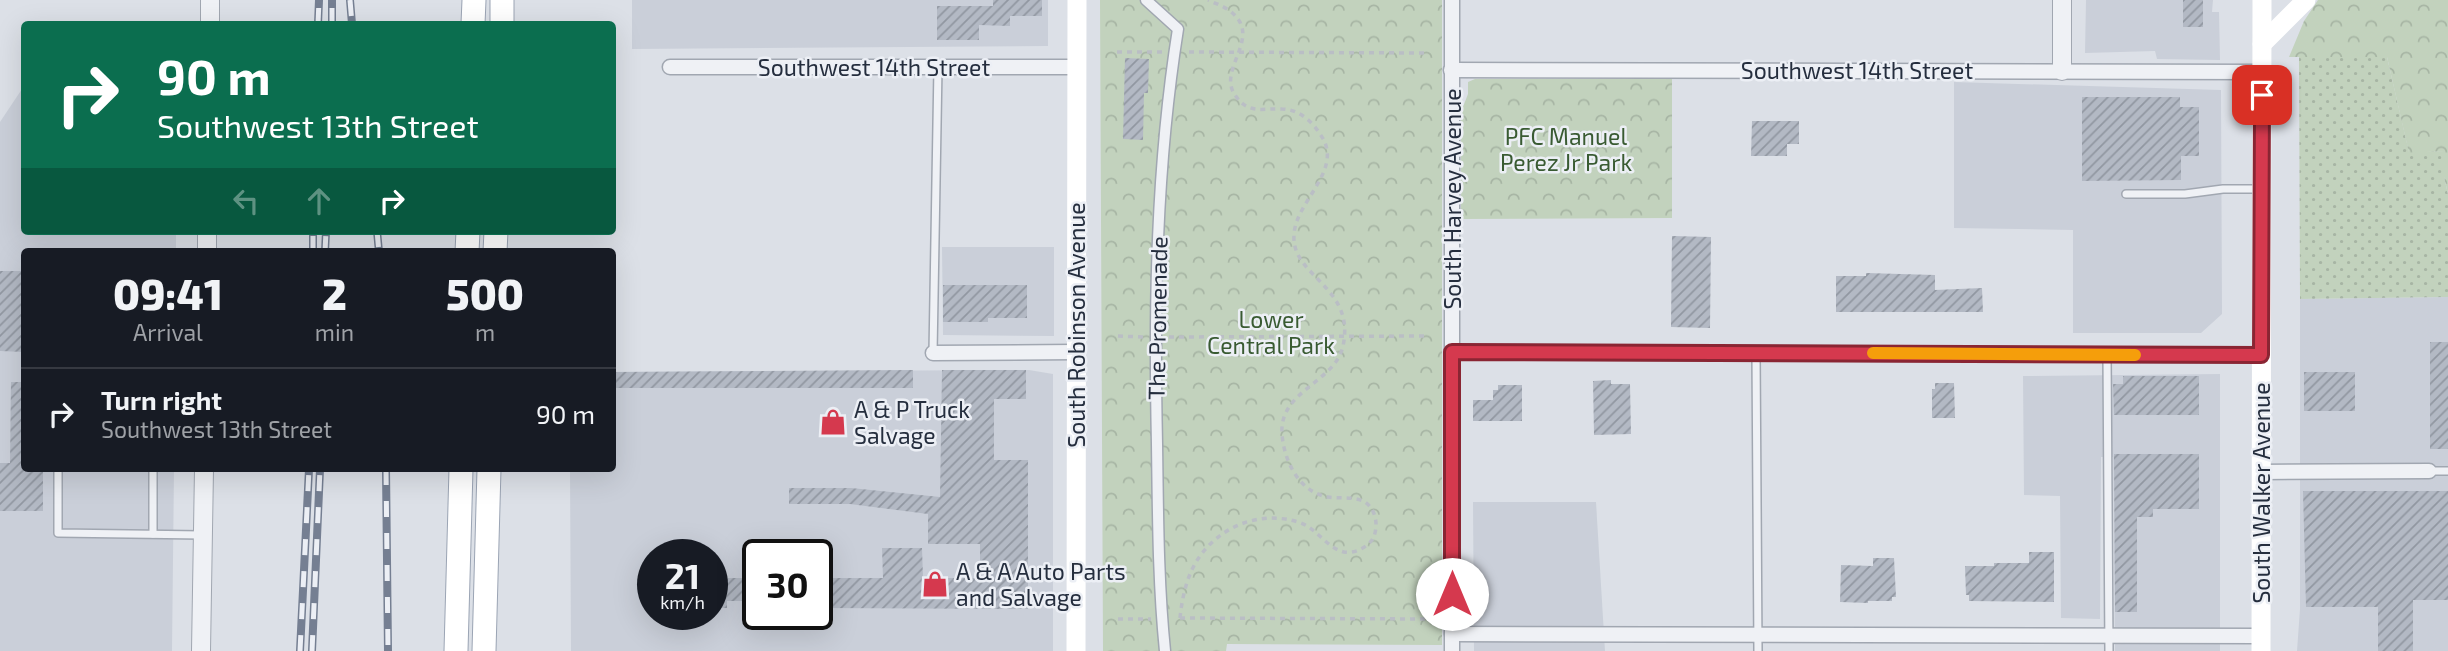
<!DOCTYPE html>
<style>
:root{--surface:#171b24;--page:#242831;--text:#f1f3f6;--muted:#9ea1a6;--line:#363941}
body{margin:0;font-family:"Exo 2",sans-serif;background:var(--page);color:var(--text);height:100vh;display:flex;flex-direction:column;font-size:26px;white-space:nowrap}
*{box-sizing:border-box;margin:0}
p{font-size:23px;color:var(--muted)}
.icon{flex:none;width:38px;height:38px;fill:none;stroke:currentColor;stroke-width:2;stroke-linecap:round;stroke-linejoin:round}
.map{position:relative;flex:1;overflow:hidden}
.side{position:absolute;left:21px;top:248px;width:595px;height:224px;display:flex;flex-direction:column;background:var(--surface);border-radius:7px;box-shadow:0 7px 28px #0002}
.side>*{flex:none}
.guide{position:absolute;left:21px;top:21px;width:595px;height:214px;border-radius:7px;box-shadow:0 7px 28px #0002;background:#0b6e4f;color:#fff;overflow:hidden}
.speed{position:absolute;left:637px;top:539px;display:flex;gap:14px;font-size:35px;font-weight:700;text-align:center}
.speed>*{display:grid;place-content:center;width:91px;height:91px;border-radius:50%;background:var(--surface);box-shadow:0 7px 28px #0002;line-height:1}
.speed small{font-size:18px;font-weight:400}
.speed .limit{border:4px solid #111;border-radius:10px;background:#fff;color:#111}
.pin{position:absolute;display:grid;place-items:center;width:60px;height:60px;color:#fff;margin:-30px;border-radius:14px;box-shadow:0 4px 10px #0006}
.me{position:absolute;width:77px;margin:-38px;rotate:0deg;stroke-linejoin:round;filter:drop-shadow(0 0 5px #0008)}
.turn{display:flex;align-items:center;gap:24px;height:147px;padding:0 21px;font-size:32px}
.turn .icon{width:91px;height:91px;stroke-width:2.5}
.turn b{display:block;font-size:49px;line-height:60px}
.lanes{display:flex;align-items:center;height:66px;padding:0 21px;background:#0003;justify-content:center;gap:35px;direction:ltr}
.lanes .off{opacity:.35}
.eta{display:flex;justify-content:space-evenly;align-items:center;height:119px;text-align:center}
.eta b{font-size:42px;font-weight:800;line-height:49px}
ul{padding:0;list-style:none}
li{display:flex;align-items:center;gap:21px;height:91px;padding:0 21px;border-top:2px solid var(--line)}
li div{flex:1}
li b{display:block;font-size:26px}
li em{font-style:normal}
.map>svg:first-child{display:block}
.built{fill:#cacfd9;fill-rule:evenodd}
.grass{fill:url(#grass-dots)}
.park{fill:url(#park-crowns)}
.building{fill:url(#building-hatch)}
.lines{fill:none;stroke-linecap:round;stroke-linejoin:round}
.service-casing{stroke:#a1a7b1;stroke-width:10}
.pedestrian-casing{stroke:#a1a7b1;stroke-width:13}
.minor-casing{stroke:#a1a7b1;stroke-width:17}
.tertiary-casing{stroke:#a1a7b1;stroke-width:20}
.primary-casing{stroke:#9ba4b4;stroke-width:25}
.path{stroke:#babec5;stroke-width:3.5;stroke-dasharray:5 5;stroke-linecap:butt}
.service{stroke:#eff1f5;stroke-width:7}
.pedestrian{stroke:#eff1f5;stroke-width:10}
.minor{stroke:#eff1f5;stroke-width:14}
.tertiary{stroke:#eff1f5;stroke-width:18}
.secondary{stroke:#fff;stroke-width:19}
.primary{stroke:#fff;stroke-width:23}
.rail-casing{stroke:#757f92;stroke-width:8}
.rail{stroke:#eceff5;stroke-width:5;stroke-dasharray:16;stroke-linecap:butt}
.route-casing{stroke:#8a2533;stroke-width:18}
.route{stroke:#d5394e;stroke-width:12}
.slow{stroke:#f59e0b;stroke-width:12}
.labels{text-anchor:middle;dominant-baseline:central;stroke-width:5;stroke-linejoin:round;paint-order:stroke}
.street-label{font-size:23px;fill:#252e3e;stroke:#eceff5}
.park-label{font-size:23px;fill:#395b32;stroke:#eceff5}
.poi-label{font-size:23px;fill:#252e3e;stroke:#eceff5;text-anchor:start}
</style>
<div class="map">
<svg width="2448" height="651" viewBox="0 0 2448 651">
<defs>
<pattern id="grass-dots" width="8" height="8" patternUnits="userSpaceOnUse" patternTransform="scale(1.75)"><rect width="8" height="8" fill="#c2d2bd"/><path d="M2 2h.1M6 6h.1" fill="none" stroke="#a7b5a4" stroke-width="1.8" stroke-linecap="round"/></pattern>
<pattern id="park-crowns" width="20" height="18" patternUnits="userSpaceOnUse" patternTransform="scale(1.75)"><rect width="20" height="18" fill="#c2d2bd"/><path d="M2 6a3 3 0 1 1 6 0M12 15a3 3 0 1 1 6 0" fill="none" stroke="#a7b5a4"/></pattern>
<pattern id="building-hatch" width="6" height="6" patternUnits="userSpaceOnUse" patternTransform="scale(1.75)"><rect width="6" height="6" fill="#b3b9c4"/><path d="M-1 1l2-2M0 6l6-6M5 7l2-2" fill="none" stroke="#9197a1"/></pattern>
</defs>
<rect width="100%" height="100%" fill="#dce0e7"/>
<g class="built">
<path d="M632 0H1048V46L632 49Z"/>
<path d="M2086 0H2213L2212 12H2219L2220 60 2157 59 2155 51 2085 53Z"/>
<path d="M1954 82 2221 90 2222 314 2201 333H2073V230L1954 228Z"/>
<path d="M24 86V231H176V252H24V469H174L172 651H0V122Z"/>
<path d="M942 247H1054V336L943 335Z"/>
<path d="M2448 297V651H2297L2300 609V299Z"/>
<path d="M1029 370 1053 374V651H571L570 469H612L613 372ZM653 555H712V614H653ZM758 555H817V614H758Z"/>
<path d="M2220 374V651H2115L2113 457H2101L2100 619 2061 618 2060 496 2024 495 2023 376Z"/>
<path d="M1473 502H1596L1605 651H1474Z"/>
</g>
<path class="grass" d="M2299 57H2387L2409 152 2444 151V177L2448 194V297L2300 299Z"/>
<g class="park">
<path d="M1100 0H1442V645L1227 644 1226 651H1103Z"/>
<path d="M2318 0H2448V194L2444 177V151L2409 153 2387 57H2289L2304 21Z"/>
<path d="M1475 79H1672V218L1461 219V112L1468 94V82Z"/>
</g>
<g class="building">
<path d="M993 0H1042V16H1010V26L979 25V40H937V6H993Z"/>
<rect x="2183" y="0" width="20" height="27"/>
<path d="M1125 58 1149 59 1148 93H1144L1143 140 1123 139Z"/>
<path d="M2082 97H2180V107H2199V156H2181V180L2082 181Z"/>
<path d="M1752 121H1799V144H1787V156H1751Z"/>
<path d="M1672 236 1711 237 1710 328 1671 327Z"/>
<path d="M0 271H24V352L0 351Z"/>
<path d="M1866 273 1935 275V290L1982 288 1983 312H1836V276H1866Z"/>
<path d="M943 285H1027V318H988V322H943Z"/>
<rect x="2430" y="342" width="18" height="107"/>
<path d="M913 370V388H612V372Z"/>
<path d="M942 370H1026V399H994V460H1028V609L823 608V601H817V578H883L882 548H922L923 578H980V544H928V514L850 504H789V488H851L940 497Z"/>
<rect x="2304" y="372" width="51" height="39"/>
<path d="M2123 376H2199V415H2114L2113 384H2123Z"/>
<path d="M1611 380V384H1630L1631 434 1594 435 1593 381Z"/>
<path d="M11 382H24V469H43V511H0V463H10Z"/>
<path d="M1935 383H1954L1955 418H1932V389H1935Z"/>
<path d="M1498 385H1522V421H1473V400H1493V390H1498Z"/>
<path d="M2114 454H2199V509H2153V517H2137V612H2115Z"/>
<path d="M2303 491H2448V600H2413V651H2378V607H2306Z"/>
<path d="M2029 552H2054V602L1969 601V595H1966L1965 566H1994V563H2029Z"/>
<path d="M1873 558H1894L1896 597H1892V601H1868V603L1840 602 1841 565 1873 566Z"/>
<path d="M728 578H758V601H727V608H713V583H728Z"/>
</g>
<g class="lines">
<g class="service-casing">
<g id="service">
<path d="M2126 194H2185L2223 189H2261"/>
<path d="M933 353 938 67"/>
<path d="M1756 353 1758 651"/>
<path d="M2107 355 2109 651"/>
<path d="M58 469V533L202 535"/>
<path d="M2429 471H2448"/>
<path d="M153 534V469"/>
</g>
</g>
<g class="pedestrian-casing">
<path id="pedestrian" d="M1146 0 1178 29C1156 167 1154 305 1157 444 1158 513 1158 582 1165 651"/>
</g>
<g class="minor-casing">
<g id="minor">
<path d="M670 67H1077"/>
<path d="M1451 70 2262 72"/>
<path d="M1452 352 2261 355"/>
<path d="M933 353 1076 352"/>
<path d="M2261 472 2429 471"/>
<path d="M1452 634 2261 636"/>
<path d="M1452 651V0"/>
</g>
</g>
<g class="tertiary-casing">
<g id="tertiary">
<path d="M210 24V0"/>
<path d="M2062 71V0"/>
<path d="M207 252V231"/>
<path d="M201 651 204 469"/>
</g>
</g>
<g class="primary-casing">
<g id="primary">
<path d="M473 24 474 0"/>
<path d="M502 24V0"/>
<path d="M467 252 468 231"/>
<path d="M495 252 496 231"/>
<path d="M456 651 461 469"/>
<path d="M484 651 489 469"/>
</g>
</g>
<g class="path">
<path d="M1117 52H1163"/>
<path d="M1189 52 1428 53"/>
<path d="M1118 336 1144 337"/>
<path d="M1169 337 1429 336"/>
<path d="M1180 618C1182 599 1186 579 1196 562 1218 526 1261 509 1301 523 1317 529 1327 548 1344 552 1354 554 1366 548 1372 540 1379 529 1377 510 1365 502 1354 496 1340 499 1328 497 1299 492 1284 461 1282 434 1279 390 1335 383 1343 346 1356 286 1291 277 1294 235 1295 201 1346 169 1320 134 1312 121 1298 109 1282 109 1263 108 1248 115 1235 95 1216 68 1267 35 1227 9 1221 5 1214 3 1208 0"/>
<path d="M1180 618 1430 619"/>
<path d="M1118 619H1151"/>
</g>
<use href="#service" class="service"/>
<use href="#pedestrian" class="pedestrian"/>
<use href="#minor" class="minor"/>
<use href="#tertiary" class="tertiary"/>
<g class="secondary">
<path d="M2262 44 2306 0"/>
<path d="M1076 651 1077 0"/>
<path d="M2261 651 2262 0"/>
</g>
<use href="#primary" class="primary"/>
<g class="rail-casing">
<g id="rail">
<path d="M350 0 352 24"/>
<path d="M318 24 319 0"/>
<path d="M332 24V0"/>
<path d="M377 231 379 252"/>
<path d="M313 252V231"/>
<path d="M325 252 326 231"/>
<path d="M386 469 388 651"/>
<path d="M300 651 309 469"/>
<path d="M312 651 320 469"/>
</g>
</g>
<use href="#rail" class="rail"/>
</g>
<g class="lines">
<g class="route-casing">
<path id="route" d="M1452 594V352L2261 355 2262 95"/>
</g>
<use href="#route" class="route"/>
<path class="slow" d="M1873 353 2135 355"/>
</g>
<defs>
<g id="shop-bare" transform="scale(2.1)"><path d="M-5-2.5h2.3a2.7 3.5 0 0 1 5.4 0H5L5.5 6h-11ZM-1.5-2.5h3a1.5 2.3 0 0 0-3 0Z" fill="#d5394e" stroke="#eceff5" stroke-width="2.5" paint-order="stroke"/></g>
</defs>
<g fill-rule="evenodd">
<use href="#shop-bare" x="833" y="422"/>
<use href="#shop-bare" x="935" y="584"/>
</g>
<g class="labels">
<g class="street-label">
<text x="874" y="67">Southwest 14th Street</text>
<text x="1857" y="70">Southwest 14th Street</text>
<text transform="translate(1452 199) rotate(-90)">South Harvey Avenue</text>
<text transform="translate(1157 318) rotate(-89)">The Promenade</text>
<text transform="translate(1076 325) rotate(-90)">South Robinson Avenue</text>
<text transform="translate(2261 493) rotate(-90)">South Walker Avenue</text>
</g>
<g class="park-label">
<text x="1566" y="136">PFC Manuel<tspan x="1566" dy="26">Perez Jr Park</tspan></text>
<text x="1271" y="319">Lower<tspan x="1271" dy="26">Central Park</tspan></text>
</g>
<g class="poi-label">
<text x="854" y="409">A &amp; P Truck<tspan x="854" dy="26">Salvage</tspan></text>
<text x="956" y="571">A &amp; A Auto Parts<tspan x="956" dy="26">and Salvage</tspan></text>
</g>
</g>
</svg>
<div class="speed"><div>21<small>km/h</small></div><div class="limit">30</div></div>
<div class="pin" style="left:2262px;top:95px;background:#d93025"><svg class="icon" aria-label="arrive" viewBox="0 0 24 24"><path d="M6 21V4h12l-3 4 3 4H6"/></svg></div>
<svg class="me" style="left:1452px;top:594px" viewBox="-20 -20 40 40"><circle r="19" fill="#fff"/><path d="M0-13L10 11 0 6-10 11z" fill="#d5394e"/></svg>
<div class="guide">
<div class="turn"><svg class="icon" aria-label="right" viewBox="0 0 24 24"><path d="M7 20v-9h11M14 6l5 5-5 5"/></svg><div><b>90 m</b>Southwest 13th Street</div></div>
<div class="lanes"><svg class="icon off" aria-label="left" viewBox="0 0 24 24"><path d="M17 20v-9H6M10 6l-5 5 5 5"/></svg><svg class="icon off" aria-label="ahead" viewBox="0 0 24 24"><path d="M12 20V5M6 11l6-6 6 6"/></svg><svg class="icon" aria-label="right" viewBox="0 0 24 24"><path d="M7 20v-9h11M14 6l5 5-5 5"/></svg></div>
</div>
<section class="side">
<div class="eta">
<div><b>09:41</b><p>Arrival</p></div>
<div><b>2</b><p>min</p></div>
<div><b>500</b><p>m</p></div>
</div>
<ul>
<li><svg class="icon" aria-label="right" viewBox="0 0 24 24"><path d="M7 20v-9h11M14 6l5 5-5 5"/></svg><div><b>Turn right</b><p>Southwest 13th Street</p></div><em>90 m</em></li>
</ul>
</section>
</div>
